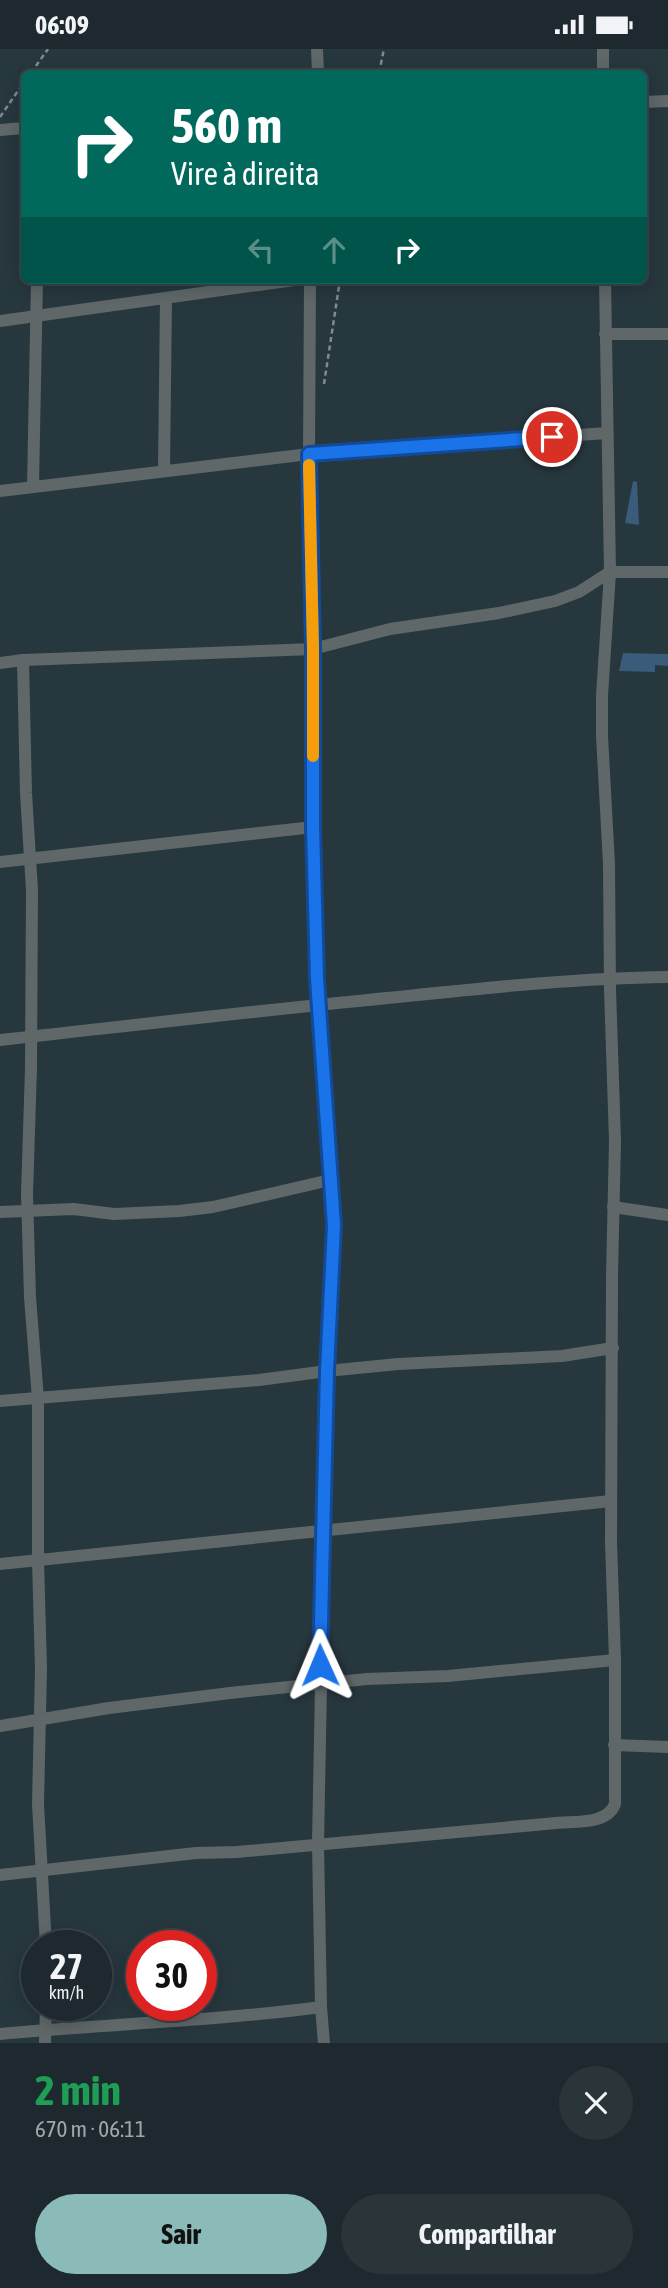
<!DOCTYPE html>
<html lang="pt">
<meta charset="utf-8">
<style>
:root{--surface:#1d292e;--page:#2a353a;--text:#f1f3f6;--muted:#a0a6aa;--line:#3b454a;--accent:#8bbbb9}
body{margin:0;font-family:"Asap Condensed",sans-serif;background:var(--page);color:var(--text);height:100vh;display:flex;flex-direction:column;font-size:26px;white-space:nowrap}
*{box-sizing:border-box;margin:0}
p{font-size:23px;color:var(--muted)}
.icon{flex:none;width:38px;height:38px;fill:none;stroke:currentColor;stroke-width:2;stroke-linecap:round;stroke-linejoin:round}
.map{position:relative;height:1994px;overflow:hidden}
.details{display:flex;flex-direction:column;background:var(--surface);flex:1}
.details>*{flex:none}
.top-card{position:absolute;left:21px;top:21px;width:626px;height:214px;border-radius:10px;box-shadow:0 4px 18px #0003,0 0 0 2px var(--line);background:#00695c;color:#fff;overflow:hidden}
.speed{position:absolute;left:21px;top:1881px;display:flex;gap:14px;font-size:35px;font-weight:700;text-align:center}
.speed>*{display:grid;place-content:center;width:91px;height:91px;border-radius:50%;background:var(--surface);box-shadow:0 4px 18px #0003,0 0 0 2px var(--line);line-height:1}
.speed small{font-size:18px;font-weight:400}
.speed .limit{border:10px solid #d22;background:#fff;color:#111}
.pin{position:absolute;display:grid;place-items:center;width:60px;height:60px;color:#fff;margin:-30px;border:4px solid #fff;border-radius:50%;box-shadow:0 2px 7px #0007}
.me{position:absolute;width:77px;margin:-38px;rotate:359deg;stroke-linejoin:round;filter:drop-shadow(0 0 5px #0008)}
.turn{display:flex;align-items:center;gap:24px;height:147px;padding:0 35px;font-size:32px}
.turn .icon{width:91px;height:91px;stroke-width:2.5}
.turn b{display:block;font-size:49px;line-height:60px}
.lanes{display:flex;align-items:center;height:66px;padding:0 35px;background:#0003;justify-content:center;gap:35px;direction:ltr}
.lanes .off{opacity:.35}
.round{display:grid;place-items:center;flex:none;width:74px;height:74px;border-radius:37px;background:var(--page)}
.overview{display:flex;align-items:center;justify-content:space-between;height:119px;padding:0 35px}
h1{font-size:42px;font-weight:700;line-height:52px;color:#1e9e55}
.cta{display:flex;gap:14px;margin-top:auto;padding:14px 35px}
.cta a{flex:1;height:80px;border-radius:42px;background:var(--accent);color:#111;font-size:28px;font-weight:700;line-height:80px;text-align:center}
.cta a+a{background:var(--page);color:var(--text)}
.status{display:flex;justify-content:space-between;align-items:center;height:49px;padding:0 35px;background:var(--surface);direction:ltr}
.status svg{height:19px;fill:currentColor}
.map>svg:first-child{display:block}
.building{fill:#3b5b7b}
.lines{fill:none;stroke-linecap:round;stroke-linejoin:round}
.path{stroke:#7e8b90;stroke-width:2.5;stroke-dasharray:5 3.5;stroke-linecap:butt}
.minor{stroke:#5f6768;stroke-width:12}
.route-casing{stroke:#114b97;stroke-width:18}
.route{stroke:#1a73e8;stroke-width:12}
.slow{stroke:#f59e0b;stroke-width:12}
</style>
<div class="status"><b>06:09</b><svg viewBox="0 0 49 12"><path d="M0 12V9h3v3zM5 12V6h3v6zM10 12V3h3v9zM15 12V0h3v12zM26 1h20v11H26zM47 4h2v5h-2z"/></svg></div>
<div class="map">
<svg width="668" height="1994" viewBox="0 0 668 1994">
<rect width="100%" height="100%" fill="#27373e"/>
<g class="building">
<path d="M633 432 637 433 639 476 625 474Z"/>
<path d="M623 604 668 605V617L655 616V623L619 622Z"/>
</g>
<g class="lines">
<g class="path">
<path d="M31 24 48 0"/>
<path d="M379 24 384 0"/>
<path d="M0 68 24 33"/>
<path d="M324 335 340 231"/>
</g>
<g class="minor">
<path d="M317 0 318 24"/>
<path d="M603 0V24"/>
<path d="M644 53 668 52"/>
<path d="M0 81 24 79"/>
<path d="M310 231 309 405 313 600V778L318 955 323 1002 334 1177 327 1322 326 1439 320 1597 321 1636 318 1795 321 1958 324 1994"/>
<path d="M0 272 294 231"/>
<path d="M605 285H668"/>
<path d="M164 421 166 249"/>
<path d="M33 437 37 231"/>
<path d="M0 442 309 405 607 384"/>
<path d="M23 611 26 744 32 841 31 1019 27 1145 30 1248 38 1350V1511L41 1620 38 1755 46 1897"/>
<path d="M0 614 23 611 313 600 390 580 499 564 555 552 579 543 610 523H668"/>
<path d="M0 813 313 778"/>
<path d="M0 991C136 976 272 960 408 947 494 938 581 929 668 928"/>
<path d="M613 1158 668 1166"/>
<path d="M0 1163 74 1160 114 1165 179 1162 213 1158 330 1131"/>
<path d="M0 1352 259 1331 327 1322 398 1315 562 1307 613 1299"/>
<path d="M0 1515 611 1452"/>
<path d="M0 1677 109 1659 230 1644 367 1630 448 1627 615 1611"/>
<path d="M614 1696 668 1698"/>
<path d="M0 1826 196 1804 237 1803 556 1774C575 1772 607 1776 615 1755V1611L611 1493 612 1227 615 1092 610 940 609 815 602 687V647L610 523 605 231"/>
<path d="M0 1985C107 1975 215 1972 321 1958"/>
<path d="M45 1994 46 1956"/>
</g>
</g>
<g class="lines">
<g class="route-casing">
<path id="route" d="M320 1616 327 1322 334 1177 317 930 313 778V600L309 405 552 388"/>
</g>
<use href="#route" class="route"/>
<path class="slow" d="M309 416 313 600V707"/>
</g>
</svg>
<div class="speed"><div>27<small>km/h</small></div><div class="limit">30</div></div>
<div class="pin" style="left:552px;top:388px;background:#d93025"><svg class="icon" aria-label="arrive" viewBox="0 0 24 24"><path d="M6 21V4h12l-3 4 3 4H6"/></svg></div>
<svg class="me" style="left:320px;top:1616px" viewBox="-20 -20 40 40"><path d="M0-17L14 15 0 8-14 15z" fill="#1a73e8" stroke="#fff" stroke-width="4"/></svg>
<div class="top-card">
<div class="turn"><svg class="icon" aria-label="right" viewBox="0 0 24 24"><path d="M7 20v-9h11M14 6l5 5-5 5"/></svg><div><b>560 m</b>Vire à direita</div></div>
<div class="lanes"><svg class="icon off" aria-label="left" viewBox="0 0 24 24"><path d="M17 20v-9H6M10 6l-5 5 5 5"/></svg><svg class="icon off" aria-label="ahead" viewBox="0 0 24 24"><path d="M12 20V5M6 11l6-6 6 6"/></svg><svg class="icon" aria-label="right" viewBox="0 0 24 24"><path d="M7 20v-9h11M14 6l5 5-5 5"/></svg></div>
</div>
</div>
<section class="details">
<div class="overview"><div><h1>2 min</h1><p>670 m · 06:11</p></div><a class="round"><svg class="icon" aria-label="close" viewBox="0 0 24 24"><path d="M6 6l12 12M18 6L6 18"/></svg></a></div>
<div class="cta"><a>Sair</a><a>Compartilhar</a></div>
</section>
